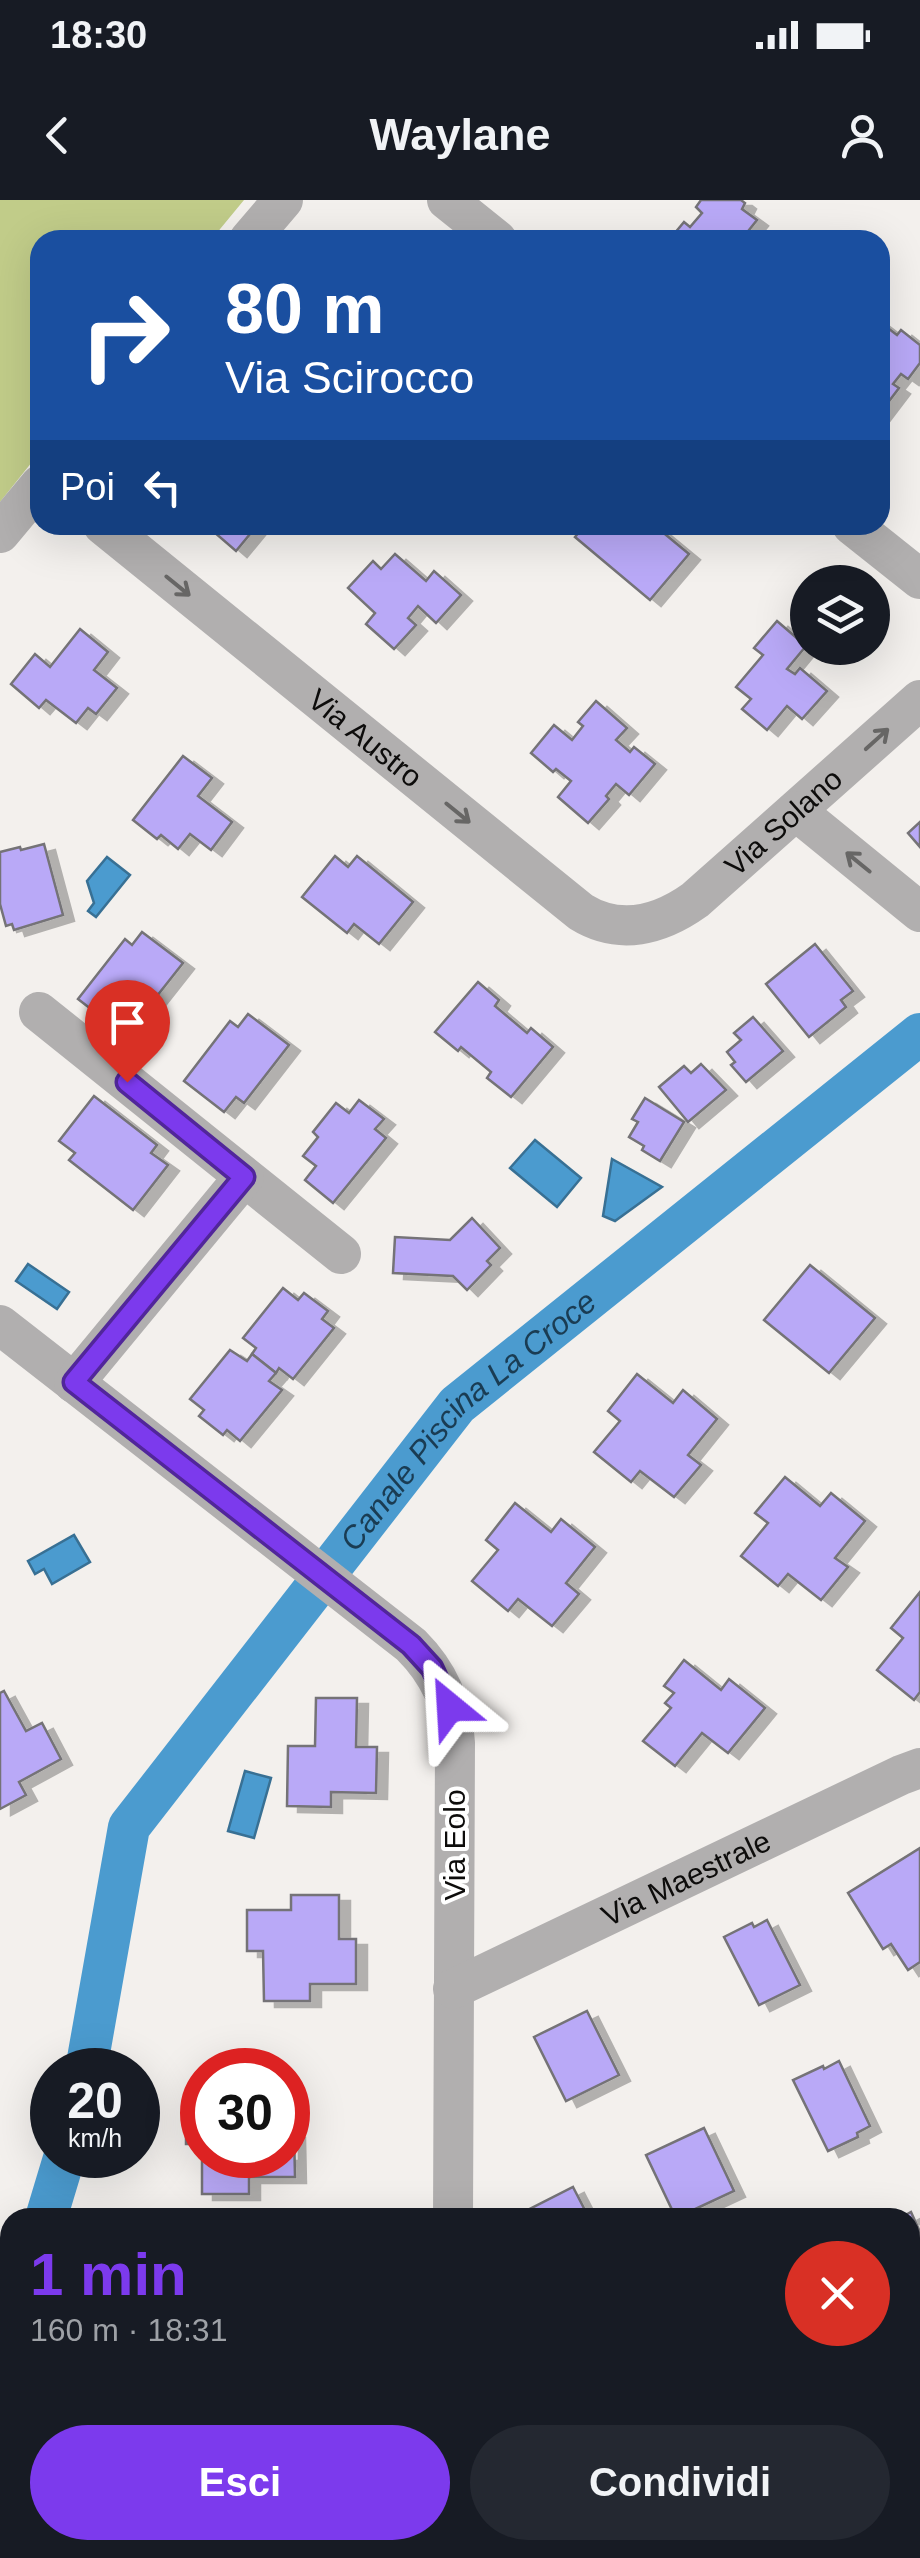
<!DOCTYPE html>
<html lang="it">
<meta charset="utf-8">
<style>
:root{--surface:#171b24;--page:#242831;--text:#f1f3f6;--muted:#9ea1a6;--accent:#7c3aed}
body{margin:0;font-family:Arial,sans-serif;background:var(--page);color:var(--text);height:100vh;display:flex;flex-direction:column;font-size:38px;white-space:nowrap}
*{box-sizing:border-box;margin:0}
p{font-size:32px;color:var(--muted)}
.icon{flex:none;width:55px;height:55px;fill:none;stroke:currentColor;stroke-width:2;stroke-linecap:round;stroke-linejoin:round}
.map{position:relative;flex:1;overflow:hidden}
.side{position:absolute;left:0px;top:2008px;width:920px;height:352px;display:flex;flex-direction:column;background:var(--surface);border-radius:30px 30px 0 0;box-shadow:0 10px 40px #0002}
.side>*{flex:none}
.banner{position:absolute;left:30px;top:30px;width:860px;height:305px;border-radius:30px;box-shadow:0 10px 40px #0002;background:#1a4fa0;color:#fff;overflow:hidden}
.fabs{position:absolute;left:790px;top:365px;display:grid;gap:20px}
.fabs a{display:grid;place-items:center;width:100px;height:100px;border-radius:50%;background:var(--surface);box-shadow:0 10px 40px #0002;font-size:50px}
.speed{position:absolute;left:30px;top:1848px;display:flex;gap:20px;font-size:50px;font-weight:700;text-align:center}
.speed>*{display:grid;place-content:center;width:130px;height:130px;border-radius:50%;background:var(--surface);box-shadow:0 10px 40px #0002;line-height:1}
.speed small{font-size:25px;font-weight:400}
.speed .limit{border:15px solid #d22;background:#fff;color:#111}
.pin{position:absolute;display:grid;place-items:center;width:85px;height:85px;color:#fff;margin:-102px -42px;border-radius:50% 50% 50% 0;rotate:-45deg;box-shadow:0 0 10px #0007}
.pin .icon{rotate:45deg}
.me{position:absolute;width:110px;margin:-55px;rotate:333deg;stroke-linejoin:round;filter:drop-shadow(0 0 8px #0008)}
.turn{display:flex;align-items:center;gap:35px;height:210px;padding:0 30px;font-size:45px}
.turn .icon{width:130px;height:130px;stroke-width:2.5}
.turn b{display:block;font-size:70px;line-height:85px}
.then{display:flex;align-items:center;height:95px;padding:0 30px;background:#0003;gap:20px;font-size:38px}
.round{display:grid;place-items:center;flex:none;width:105px;height:105px;border-radius:52px;background:var(--page)}
.summary{display:flex;align-items:center;justify-content:space-between;height:170px;padding:0 30px}
h1{font-size:60px;font-weight:800;line-height:75px;color:var(--accent)}
.action{display:flex;gap:20px;margin-top:auto;padding:20px 30px}
.action a{flex:1;height:115px;border-radius:60px;background:var(--accent);color:#fff;font-size:40px;font-weight:800;line-height:115px;text-align:center}
.action a+a{background:var(--page);color:var(--text)}
.status{display:flex;justify-content:space-between;align-items:center;height:70px;padding:0 50px;background:var(--surface);direction:ltr}
.status svg{height:28px;fill:currentColor}
header{display:flex;justify-content:space-between;align-items:center;height:130px;padding:0 30px;background:var(--surface);font-size:45px;font-weight:800}
.map>svg:first-child{display:block}
.green{fill:#c1cc89}
.water{fill:#4b9bcf;stroke:#387094;stroke-width:2.5}
.lines{fill:none;stroke-linecap:round;stroke-linejoin:round}
.canal{stroke:#4b9bcf;stroke-width:42}
.building{fill:#b9a9f7;stroke:#747377;stroke-width:2.5;filter:url(#shadow)}
.minor{stroke:#b1afaf;stroke-width:40}
.oneway{stroke:#676665}
.route-casing{stroke:#51269a;stroke-width:25}
.route{stroke:#7c3aed;stroke-width:18}
.labels{text-anchor:middle;dominant-baseline:central;stroke-width:8;stroke-linejoin:round;paint-order:stroke}
.street-label{font-size:30px;fill:#0d0c0b;stroke:#fff}
.water-label{font-size:32px;font-style:italic;fill:#1a3c53;stroke:#fff}
</style>
<div class="status"><b>18:30</b><svg viewBox="0 0 49 12"><path d="M0 12V9h3v3zM5 12V6h3v6zM10 12V3h3v9zM15 12V0h3v12zM26 1h20v11H26zM47 4h2v5h-2z"/></svg></div>
<header><svg class="icon" aria-label="back" viewBox="0 0 24 24"><path d="M15 5l-7 7 7 7"/></svg>Waylane<svg class="icon" aria-label="person" viewBox="0 0 24 24"><circle cx="12" cy="8" r="4"/><path d="M4 21q1-7 8-7t8 7"/></svg></header>
<div class="map">
<svg width="920" height="2358" viewBox="0 0 920 2358">
<defs>
<filter id="shadow"><feDropShadow dx="11" dy="6" stdDeviation="0" flood-color="#0004"/></filter>
</defs>
<rect width="100%" height="100%" fill="#f3f0ed"/>
<path class="green" d="M0 0H244L211 40H40V252L0 302Z"/>
<g class="water">
<path d="M107 657 130 675 96 717 88 711 94 703 87 681Z"/>
<path d="M535 940 581 978 557 1007 510 968Z"/>
<path d="M612 959 662 987 615 1021 603 1016Z"/>
<path d="M28 1064 69 1092 57 1109 16 1081Z"/>
<path d="M74 1335 90 1362 52 1384 44 1369 35 1374 28 1361Z"/>
<path d="M245 1571 271 1578 254 1638 228 1631Z"/>
</g>
<g class="lines">
<g class="canal">
<path id="s1" d="M86 1870 129 1627 457 1205 920 834"/>
<path d="M46 2018 65 1955"/>
<path d="M0 2165 10 2133"/>
</g>
</g>
<g class="building">
<path d="M701 0H741L745 3 742 9 757 20 741 40H669L684 22 690 27 702 13 696 7Z"/>
<path d="M880 122 897 135 901 130 920 145V163L908 179 901 174 893 184 899 188 880 213Z"/>
<path d="M208 325H251L255 328 236 351 207 326Z"/>
<path d="M585 325H654L689 354 650 400 575 337Z"/>
<path d="M395 354 426 381 434 371 461 395 436 423 418 406 408 418 416 425 394 449 366 424 375 413 348 388 373 361 381 369Z"/>
<path d="M777 421 806 446 787 469 795 474 800 468 827 491 802 519 787 506 767 530 742 509 751 499 736 487 763 455 754 448Z"/>
<path d="M80 429 108 452 94 470 117 488 96 514 88 508 76 523 46 500 39 508 11 484 35 454 50 467Z"/>
<path d="M596 501 627 528 616 540 630 552 634 547 655 564 629 595 616 584 606 596 609 599 588 623 558 597 571 581 556 569 553 572 531 553 554 525 572 540 583 526 578 522Z"/>
<path d="M183 556 212 578 198 596 232 622 211 650 190 634 178 649 161 635 157 639 133 620Z"/>
<path d="M920 622V647L908 633Z"/>
<path d="M44 644 63 715 14 730 12 724 6 726 0 704V652L20 647 21 650Z"/>
<path d="M335 656 348 667 357 656 413 702 379 744 354 724 347 733 302 697Z"/>
<path d="M142 732 183 763 138 820 130 814 118 830 78 799 125 739 132 745Z"/>
<path d="M815 744 853 791 841 800 846 807 809 837 766 784Z"/>
<path d="M478 782 499 800 495 806 527 833 531 828 553 847 511 897 487 878 491 872 461 847 458 851 435 832Z"/>
<path d="M248 814 289 845 244 903 236 897 224 912 184 881 230 821 238 827Z"/>
<path d="M753 817 783 851 746 882 731 865 735 862 727 852 741 840 734 833Z"/>
<path d="M701 864 726 890 688 922 659 887 684 866 691 873Z"/>
<path d="M94 896 157 945 151 953 168 965 133 1010 69 960 75 953 59 941Z"/>
<path d="M645 898 684 922 660 961 642 950 644 946 629 937 638 922 632 919Z"/>
<path d="M359 900 384 919 375 929 386 938 333 1003 305 980 316 966 303 956 318 937 313 932 336 903 349 913Z"/>
<path d="M472 1018 500 1048 487 1061 491 1065 467 1090 453 1076 393 1073 395 1037 450 1040Z"/>
<path d="M810 1065 875 1118 829 1173 764 1120Z"/>
<path d="M283 1088 298 1100 304 1093 328 1111 322 1119 334 1128 293 1179 279 1168 276 1173 252 1154 256 1148 243 1138Z"/>
<path d="M230 1150 247 1161 252 1154 276 1173 269 1181 282 1190 240 1241 227 1230 223 1235 199 1216 204 1210 190 1199Z"/>
<path d="M637 1174 673 1203 683 1190 717 1219 688 1255 701 1265 674 1297 640 1271 631 1282 594 1252 620 1221 608 1211Z"/>
<path d="M785 1277 820 1306 831 1293 865 1321 835 1358 848 1367 821 1400 788 1374 778 1386 741 1356 768 1323 755 1313Z"/>
<path d="M515 1303 551 1332 561 1319 595 1347 566 1383 579 1394 552 1426 518 1399 508 1411 472 1381 498 1350 486 1340Z"/>
<path d="M920 1392V1492L914 1500 877 1470 903 1438 891 1428Z"/>
<path d="M684 1460 721 1490 729 1479 765 1508 728 1553 702 1533 675 1566 643 1541 671 1508 665 1503 674 1493 664 1486Z"/>
<path d="M4 1491 26 1531 42 1523 61 1559 19 1582 26 1595 0 1609V1493Z"/>
<path d="M316 1498H357L356 1547H377L376 1593 331 1592V1607L287 1606 288 1546H315Z"/>
<path d="M920 1648V1762L908 1770 891 1744 883 1749 848 1693Z"/>
<path d="M291 1695H339V1739H356V1784H310V1801H264L263 1751H247V1710H291Z"/>
<path d="M767 1720 800 1785 759 1805 724 1737 752 1723 754 1727Z"/>
<path d="M587 1811 619 1875 566 1901 534 1837Z"/>
<path d="M839 1861 870 1926 857 1933 858 1937 828 1951 793 1880 823 1866 824 1869Z"/>
<path d="M186 1903H202V1955H288V1932H294L295 1977H249V1994H202V1944H186Z"/>
<path d="M704 1928 734 1991 676 2018 646 1955Z"/>
<path d="M573 1987 589 2018H519L518 2015Z"/>
<path d="M911 2012 920 2032V2057L910 2061V2018H900Z"/>
<path d="M82 2350H143L125 2358H86Z"/>
<path d="M218 2350H295L299 2358H222Z"/>
</g>
<g class="lines">
<g class="minor">
<path d="M447 0 497 40"/>
<path d="M249 40 283 0"/>
<path id="s2" d="M103 325 581 712C620 736 660 725 695 700L920 500"/>
<path d="M852 325 920 379"/>
<path d="M0 333 40 285"/>
<path d="M796 611 920 712"/>
<path d="M39 812 341 1054"/>
<path d="M0 1125 411 1445C439 1473 453 1504 455 1543L453 2018"/>
<path d="M74 1183 244 977"/>
<path id="s3" d="M453 1789 901 1575 920 1568"/>
<path d="M563 2350 567 2358"/>
</g>
</g>
<defs><path id="oneway-shaft" d="M-6 0H5M1.5-3L5.5 0L1.5 3" fill="none" stroke-width="1.6" stroke-linecap="round" stroke-linejoin="round" transform="scale(2.5)"/></defs>
<g class="oneway">
<use href="#oneway-shaft" transform="translate(178 386) rotate(39)"/>
<use href="#oneway-shaft" transform="translate(877 539) rotate(-42)"/>
<use href="#oneway-shaft" transform="translate(458 613) rotate(39)"/>
<use href="#oneway-shaft" transform="translate(858 662) rotate(-141)"/>
</g>
<g class="lines">
<g class="route-casing">
<path id="route" d="M127 882 244 977 74 1182 411 1445 432 1468 450 1507"/>
</g>
<use href="#route" class="route"/>
</g>
<g class="labels">
<g class="street-label">
<text stroke="none"><textPath href="#s2" startOffset="338">Via Austro</textPath></text>
<text stroke="none"><textPath href="#s2" startOffset="855">Via Solano</textPath></text>
<text transform="translate(454 1645) rotate(-90)">Via Eolo</text>
<text stroke="none"><textPath href="#s3" startOffset="258">Via Maestrale</textPath></text>
</g>
<g class="water-label">
<text stroke="none"><textPath href="#s1" startOffset="778">Canale Piscina La Croce</textPath></text>
</g>
</g>
</svg>
<div class="fabs">
<a><svg class="icon" aria-label="layers" viewBox="0 0 24 24"><path d="M12 4l9 5-9 5-9-5zM3 14l9 5 9-5"/></svg></a>
</div>
<div class="speed"><div>20<small>km/h</small></div><div class="limit">30</div></div>
<div class="pin" style="left:127px;top:882px;background:#d93025"><svg class="icon" aria-label="arrive" viewBox="0 0 24 24"><path d="M6 21V4h12l-3 4 3 4H6"/></svg></div>
<svg class="me" style="left:450px;top:1507px" viewBox="-20 -20 40 40"><path d="M0-17L14 15 0 8-14 15z" fill="#7c3aed" stroke="#fff" stroke-width="4"/></svg>
<div class="banner">
<div class="turn"><svg class="icon" aria-label="right" viewBox="0 0 24 24"><path d="M7 20v-9h11M14 6l5 5-5 5"/></svg><div><b>80 m</b>Via Scirocco</div></div>
<div class="then">Poi<svg class="icon" aria-label="left" viewBox="0 0 24 24"><path d="M17 20v-9H6M10 6l-5 5 5 5"/></svg></div>
</div>
<section class="side">
<div class="summary"><div><h1>1 min</h1><p>160 m · 18:31</p></div><a class="round" style="background:#d93025;color:#fff"><svg class="icon" aria-label="close" viewBox="0 0 24 24"><path d="M6 6l12 12M18 6L6 18"/></svg></a></div>
<div class="action"><a>Esci</a><a>Condividi</a></div>
</section>
</div>
